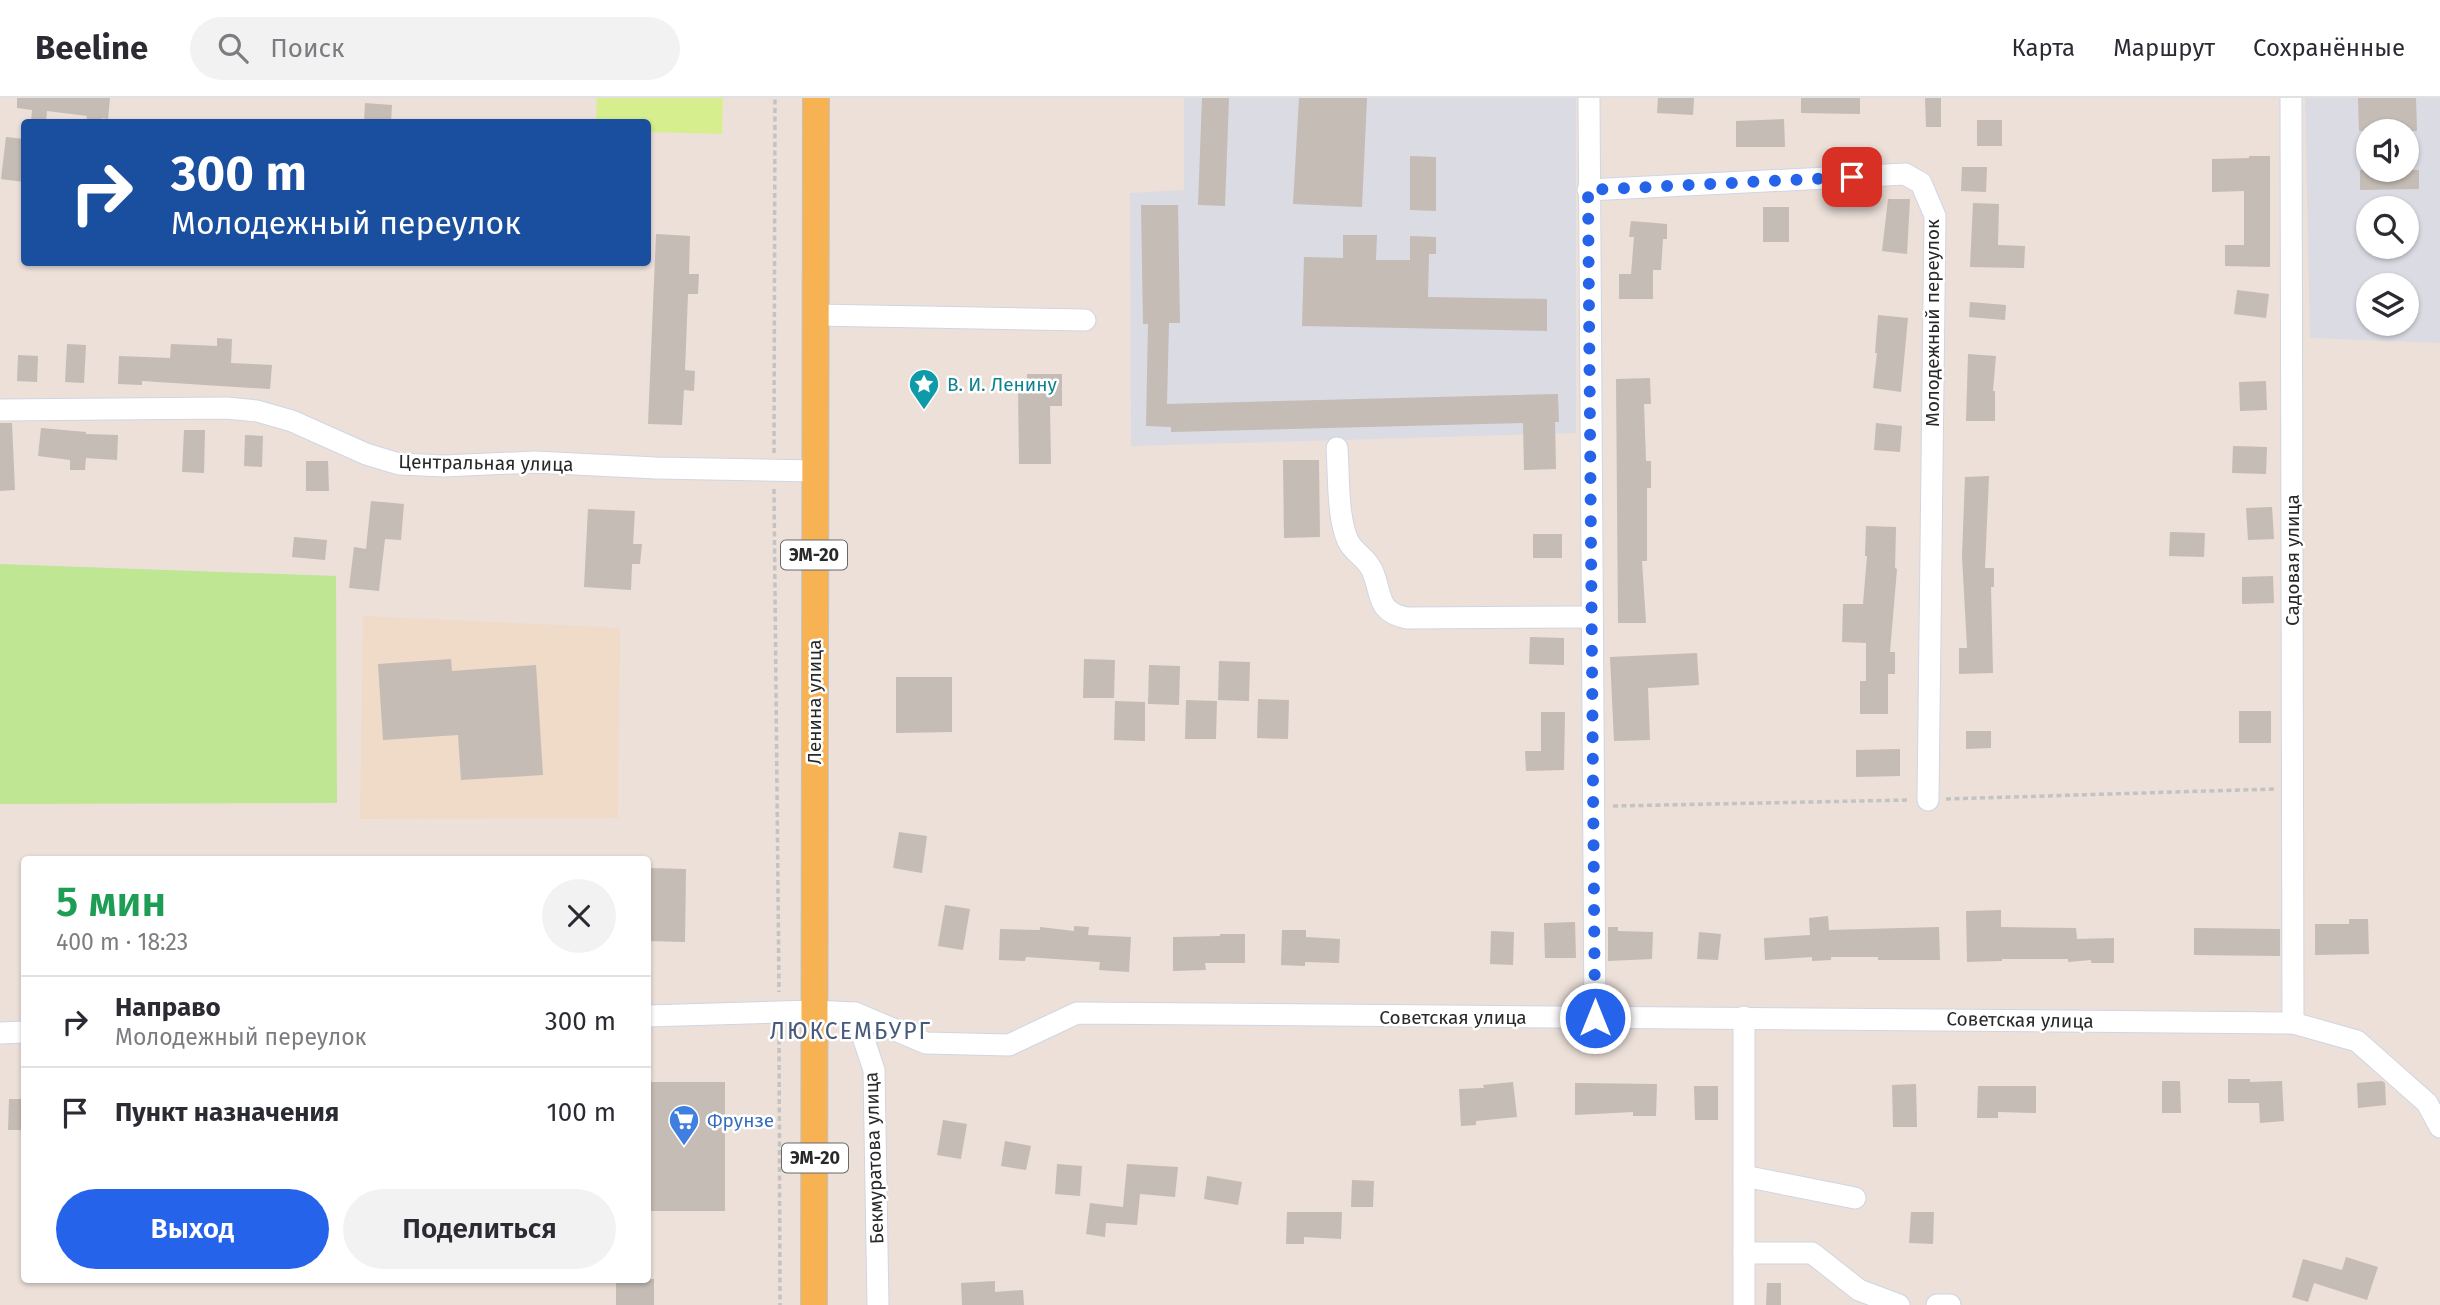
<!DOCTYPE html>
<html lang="ru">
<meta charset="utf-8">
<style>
:root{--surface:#fff;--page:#f2f2f3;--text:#2b2b33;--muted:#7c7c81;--line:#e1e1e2;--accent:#2563eb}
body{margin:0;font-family:"Fira Sans",sans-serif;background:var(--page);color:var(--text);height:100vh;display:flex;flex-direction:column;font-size:26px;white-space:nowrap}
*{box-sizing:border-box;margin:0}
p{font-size:23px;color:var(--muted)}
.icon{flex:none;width:38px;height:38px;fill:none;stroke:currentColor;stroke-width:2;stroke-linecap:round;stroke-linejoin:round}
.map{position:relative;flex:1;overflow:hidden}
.panel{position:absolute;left:21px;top:758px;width:630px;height:427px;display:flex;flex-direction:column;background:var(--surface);border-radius:7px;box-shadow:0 2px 5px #0004}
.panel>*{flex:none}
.banner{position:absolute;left:21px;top:21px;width:630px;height:147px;border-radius:7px;box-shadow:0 2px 5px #0004;background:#1a4fa0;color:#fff;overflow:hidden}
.tools{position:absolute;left:2356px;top:21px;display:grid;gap:14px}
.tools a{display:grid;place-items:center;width:63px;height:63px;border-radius:50%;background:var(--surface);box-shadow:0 2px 5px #0004;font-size:35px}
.pin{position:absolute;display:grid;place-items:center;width:60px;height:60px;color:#fff;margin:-30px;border-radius:14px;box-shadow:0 4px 10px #0006}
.me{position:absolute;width:77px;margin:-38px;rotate:0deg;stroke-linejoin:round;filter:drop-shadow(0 0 5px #0008)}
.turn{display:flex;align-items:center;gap:24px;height:147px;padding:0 35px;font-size:32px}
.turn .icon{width:91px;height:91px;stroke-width:2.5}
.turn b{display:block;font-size:49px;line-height:60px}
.round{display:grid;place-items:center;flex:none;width:74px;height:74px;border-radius:37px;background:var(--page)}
.head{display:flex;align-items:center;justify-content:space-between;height:119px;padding:0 35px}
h1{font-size:42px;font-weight:600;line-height:52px;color:#1e9e55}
.action{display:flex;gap:14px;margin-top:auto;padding:14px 35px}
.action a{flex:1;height:80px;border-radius:42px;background:var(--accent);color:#fff;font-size:28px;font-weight:600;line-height:80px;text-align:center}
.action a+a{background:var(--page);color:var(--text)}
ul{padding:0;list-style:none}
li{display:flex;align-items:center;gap:21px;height:91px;padding:0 35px;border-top:2px solid var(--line)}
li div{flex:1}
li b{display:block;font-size:26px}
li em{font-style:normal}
header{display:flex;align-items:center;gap:42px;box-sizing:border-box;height:98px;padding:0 35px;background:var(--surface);border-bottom:2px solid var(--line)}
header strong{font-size:33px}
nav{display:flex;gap:38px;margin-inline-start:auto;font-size:24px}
.search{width:490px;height:63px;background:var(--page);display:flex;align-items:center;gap:18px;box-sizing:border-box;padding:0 24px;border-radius:38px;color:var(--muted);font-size:26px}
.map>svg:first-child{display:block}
.industrial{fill:#dbdbe4;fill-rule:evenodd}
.education{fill:#efdbc8}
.green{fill:#bee693}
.pitch{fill:#d7ee8e}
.building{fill:#c4bcb5}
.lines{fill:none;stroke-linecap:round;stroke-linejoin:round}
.minor-casing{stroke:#cfd6e3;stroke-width:23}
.major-casing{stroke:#c3c3c3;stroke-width:28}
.path{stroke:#c3c3c3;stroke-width:3.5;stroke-dasharray:5 3.5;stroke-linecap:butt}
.minor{stroke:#fff;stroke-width:21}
.major{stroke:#f7b253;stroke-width:26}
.route{stroke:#2563eb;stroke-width:12;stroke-dasharray:0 21.6}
.labels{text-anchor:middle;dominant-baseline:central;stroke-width:5;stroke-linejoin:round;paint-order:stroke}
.shield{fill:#fff;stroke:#696969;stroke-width:2}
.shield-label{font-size:18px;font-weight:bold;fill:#292929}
.street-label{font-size:19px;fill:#292929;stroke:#fff}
.culture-label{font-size:19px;fill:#0d838f;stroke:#fff;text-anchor:start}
.shop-label{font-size:19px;fill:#366cbe;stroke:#fff;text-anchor:start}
.quarter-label{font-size:23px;letter-spacing:2px;fill:#475a7b;stroke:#fff}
</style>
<header>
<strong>Beeline</strong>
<div class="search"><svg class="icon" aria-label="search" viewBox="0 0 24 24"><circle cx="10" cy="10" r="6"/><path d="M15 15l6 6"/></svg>Поиск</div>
<nav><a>Карта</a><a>Маршрут</a><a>Сохранённые</a></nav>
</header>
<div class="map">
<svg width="2440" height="1207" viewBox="0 0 2440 1207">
<rect width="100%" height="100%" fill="#ece0d9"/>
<g class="industrial">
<path d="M1184 0H1576V335L1131 348 1130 95 1184 92Z"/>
<path d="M2305 0H2440V245L2310 240ZM2368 33H2406V72H2368ZM2368 110H2406V149H2368ZM2368 187H2406V226H2368Z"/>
</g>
<path class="education" d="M363 518 620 530 618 720 360 721Z"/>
<path class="green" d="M0 466 336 478 337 705 0 706Z"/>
<path class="pitch" d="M597 0H723L722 36 648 34V24H596Z"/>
<g class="building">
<path d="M17 0H110L108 21 102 20 101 24H86L87 18 47 13 46 24H31L32 12 17 10Z"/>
<path d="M1202 0H1229L1225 108 1198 107Z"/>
<path d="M1299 0H1367L1362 109 1293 106Z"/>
<path d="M1658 0H1694L1693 17 1657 15Z"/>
<path d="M1801 0H1860V16L1801 15Z"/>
<path d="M1925 0H1941V29H1926Z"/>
<path d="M2358 0H2416L2417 33H2359Z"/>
<path d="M365 5 392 7 391 24H364Z"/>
<path d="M1784 21 1785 49H1736V23Z"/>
<rect x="1977" y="22" width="25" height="26"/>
<path d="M6 39 24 41V84L1 81Z"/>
<path d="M1410 58 1436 59V113L1410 112Z"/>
<path d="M2249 58H2270V169L2225 168V147H2244V93L2212 94V61L2249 60Z"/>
<path d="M1962 69H1987L1986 94 1961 93Z"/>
<path d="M2360 72H2419V91L2360 92Z"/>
<path d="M1888 101H1910L1907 156 1882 153Z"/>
<path d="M1973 105 1999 106 1998 147 2025 148 2024 170 1970 169Z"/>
<path d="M1141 107H1178L1180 225H1169L1167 306 1558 296 1559 324H1555L1556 371 1524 372 1523 325 1171 334V329L1146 328 1148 226H1143Z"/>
<rect x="1763" y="109" width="26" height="35"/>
<path d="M1631 123 1667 126V141H1663L1661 172H1653V201H1619V176H1631L1634 139H1629Z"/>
<path d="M656 136 690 138 689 176H699L698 196H688L685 272 695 273 694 293 684 292 682 327 648 326Z"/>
<path d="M1343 137H1377L1376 162H1410V138L1436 139V156H1429L1428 199 1547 201V233L1302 228 1304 159 1343 160Z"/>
<path d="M2237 192 2269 196 2266 220 2234 216Z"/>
<path d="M1970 204 2006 207 2005 222 1969 219Z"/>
<path d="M1878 217 1908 220 1901 294 1873 290 1877 255H1875Z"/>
<path d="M217 240 232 241 231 265 272 267 270 291 142 283V287L118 286 119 258 170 260 171 246 217 248Z"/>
<path d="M67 246 86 247 84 285 65 284Z"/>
<path d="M1968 256 1996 258 1993 293H1995V323H1966Z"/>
<path d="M18 257 38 258 37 284 17 283Z"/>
<path d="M1027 276H1062V308H1050L1051 366H1019L1018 290H1027Z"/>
<path d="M1650 280 1651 306H1644L1646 363H1651V390H1647V463H1642L1646 525H1618L1616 281Z"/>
<path d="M2266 283 2267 312 2240 313 2239 284Z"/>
<path d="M0 325H12L15 392 0 393Z"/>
<path d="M1876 325 1902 328 1900 354 1874 352Z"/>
<path d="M41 330 86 334V336L118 337 117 362 86 360 85 372H70V362L38 358Z"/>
<path d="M184 332H205L204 375 182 374Z"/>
<path d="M245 337 263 338 262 369 244 368Z"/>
<path d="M2233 348 2267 349 2266 376 2232 375Z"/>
<path d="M1283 362H1319L1320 439 1284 440Z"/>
<path d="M306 363H328L329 393H306Z"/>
<path d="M1989 378 1985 470H1994V489H1991L1993 575 1959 576V550H1967L1962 458 1965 379Z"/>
<path d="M371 403 404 406 401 442 385 441 379 493 349 490 354 449 366 451Z"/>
<path d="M2272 409 2274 441 2248 442 2246 410Z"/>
<path d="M588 411 635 413 633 446H642L640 466H632L631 492 584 489Z"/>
<path d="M1866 428 1896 429 1895 470 1897 471 1890 554H1895V576H1888V616H1860V583H1866V545L1842 544 1843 506H1863L1867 458H1865Z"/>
<path d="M2170 434 2205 435 2204 459 2169 458Z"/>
<rect x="1533" y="436" width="29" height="24"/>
<path d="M294 439 327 442 325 462 292 459Z"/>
<path d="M2273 478 2274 505 2242 506V479Z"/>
<path d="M1530 539 1564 540V567L1529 566Z"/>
<path d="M1697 555 1699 587 1648 590 1650 642 1614 643 1610 559Z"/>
<path d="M451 561 452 573 536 567 543 677 461 682 458 637 383 642 378 566Z"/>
<path d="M1084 561 1115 562 1114 600H1083Z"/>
<path d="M1219 563 1250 564 1249 603 1218 602Z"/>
<path d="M1149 567 1180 568 1179 607 1148 606Z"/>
<path d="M896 579H952V634L896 635Z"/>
<path d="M1258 601 1289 602 1288 641 1257 640Z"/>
<path d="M1186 602 1217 603 1216 641H1185Z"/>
<path d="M1115 603 1145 604V643L1114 642Z"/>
<rect x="2239" y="613" width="32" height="32"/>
<path d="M1541 614H1565L1564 672 1526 673 1525 653H1541Z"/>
<path d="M1966 633H1991V650L1966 651Z"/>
<path d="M1900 651V678L1856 679V652Z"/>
<path d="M899 734 927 738 922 775 893 770Z"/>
<path d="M648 770 686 771 685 844 648 843Z"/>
<path d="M945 807 970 811 963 852 938 848Z"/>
<path d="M2001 812V829L2076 830 2077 841 2114 840V865H2091V862L2068 864V861H2002V863L1967 864 1966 813Z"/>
<path d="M1828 818 1829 832 1939 829 1940 862H1878V859H1831V862L1812 863V859L1765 862 1764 840 1810 837 1809 820Z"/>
<path d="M2349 821H2368L2369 856 2315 857V826H2349Z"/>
<path d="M1575 824 1576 860H1545L1544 825Z"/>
<path d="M1074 828 1089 829 1088 837 1131 839 1129 874 1099 872 1100 864 1026 859 1025 863 999 862 1000 831 1040 832V829L1074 833Z"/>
<path d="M1608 829H1618V833L1653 834 1652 861 1608 863Z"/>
<path d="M2194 830 2280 831V858L2194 857Z"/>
<path d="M1282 832H1306V839L1340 841 1339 865 1305 864V868L1281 867Z"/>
<path d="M1491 833 1514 834 1513 867 1490 866Z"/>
<path d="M1699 834 1721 836 1718 862 1697 861Z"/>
<path d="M1220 836H1245V865H1205L1206 872 1173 873V839L1220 838Z"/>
<path d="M2228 981H2250V984L2282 983 2284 1023 2260 1025 2259 1005H2228Z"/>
<path d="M2162 983H2180L2181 1015H2162Z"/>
<path d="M2382 983 2385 985 2386 1007 2358 1010 2357 985Z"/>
<rect x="648" y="984" width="77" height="129"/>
<path d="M1513 984 1517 1019 1476 1023V1027L1461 1028 1459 991 1484 990 1483 987Z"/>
<path d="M1575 985 1657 986 1656 1018H1633V1014L1575 1017Z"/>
<path d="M1916 986 1917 1029H1893L1892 987Z"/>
<path d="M1694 988H1718V1022H1695Z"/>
<path d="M1978 988H2036V1015L1998 1014V1020H1977Z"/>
<path d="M9 1001H24V1032H8Z"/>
<path d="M943 1022 967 1026 961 1061 937 1057Z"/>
<path d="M1005 1043 1031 1048 1026 1072 1001 1068Z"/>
<path d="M1057 1066 1082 1068 1080 1098 1055 1096Z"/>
<path d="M1127 1066 1178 1069 1175 1099 1140 1096 1137 1127 1106 1125 1105 1139 1086 1136 1090 1105 1123 1109Z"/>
<path d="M1207 1078 1242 1084 1238 1107 1204 1101Z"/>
<path d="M1352 1082 1374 1083 1373 1109H1351Z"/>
<path d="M1287 1114H1342L1341 1141 1304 1139V1146H1286Z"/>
<path d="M1911 1114H1934L1933 1146 1909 1145Z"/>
<path d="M2346 1159 2378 1169 2367 1202 2314 1185 2308 1204 2292 1199 2303 1161 2342 1172Z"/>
<rect x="616" y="1181" width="38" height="26"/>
<path d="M995 1183V1194L1023 1192 1024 1207H962L961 1185Z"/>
<path d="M1767 1185H1781V1207H1766Z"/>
</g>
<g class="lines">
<g class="minor-casing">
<g id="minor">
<path d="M1589 0 1595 920"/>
<path d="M2291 0 2293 925"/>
<path d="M1588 92 1905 76 1921 85 1935 118 1928 702"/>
<path d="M815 217 1085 222"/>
<path d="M0 312 227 310 257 313 292 323 366 356 399 366 444 368 535 364 656 370 814 373"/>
<path d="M1337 350C1339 377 1337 419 1348 443 1354 455 1366 459 1372 472 1383 497 1375 513 1407 520L1592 519"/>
<path d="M855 915 874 972 878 1207"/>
<path d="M648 918 814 913 855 915 926 945 1009 947 1077 915 2293 925 2357 943 2427 1005 2440 1029"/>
<path d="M1744 919V1207"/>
<path d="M0 935 24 934"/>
<path d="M1744 1078 1855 1100"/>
<path d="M1744 1155H1812L1859 1192 1899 1207"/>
<path d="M1937 1207H1950"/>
</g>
</g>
<g class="major-casing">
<path id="major" d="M814 1207 816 0"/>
</g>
<g class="path">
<path d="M774 355 775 0"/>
<path d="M774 391 779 894"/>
<path d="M1946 701 2274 691"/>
<path d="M1613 708 1910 702"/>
<path d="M779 933 780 1207"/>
</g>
<use href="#minor" class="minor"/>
<use href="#major" class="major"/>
</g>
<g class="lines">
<path class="route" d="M1595 920 1588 92 1852 79"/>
</g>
<defs>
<g id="sight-pin" transform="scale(1.575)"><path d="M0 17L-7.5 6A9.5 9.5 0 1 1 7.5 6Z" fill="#0f9aa8" stroke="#fff"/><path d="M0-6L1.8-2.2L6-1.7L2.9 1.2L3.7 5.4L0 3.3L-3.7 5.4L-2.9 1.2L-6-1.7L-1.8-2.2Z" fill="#fff"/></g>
<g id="supermarket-pin" transform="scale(1.575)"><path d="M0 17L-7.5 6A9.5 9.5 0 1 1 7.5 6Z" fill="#3f7fe0" stroke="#fff"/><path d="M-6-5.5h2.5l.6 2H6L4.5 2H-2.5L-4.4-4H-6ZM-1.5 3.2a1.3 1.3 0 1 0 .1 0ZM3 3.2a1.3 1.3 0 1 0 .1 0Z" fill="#fff"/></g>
</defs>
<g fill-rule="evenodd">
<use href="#sight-pin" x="924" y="286"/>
<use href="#supermarket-pin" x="684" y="1022"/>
</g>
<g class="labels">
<g class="shield">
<rect x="781" y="442.5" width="66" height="29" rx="5"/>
<rect x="782" y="1045.5" width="66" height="29" rx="5"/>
</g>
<g class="shield-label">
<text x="814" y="457">ЭМ-20</text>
<text x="815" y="1060">ЭМ-20</text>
</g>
<g class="street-label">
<text transform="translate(1932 225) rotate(-90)">Молодежный переулок</text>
<text transform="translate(486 365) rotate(1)">Центральная улица</text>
<text transform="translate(2292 462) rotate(-90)">Садовая улица</text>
<text transform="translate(814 604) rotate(-90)">Ленина улица</text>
<text x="1453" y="919">Советская улица</text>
<text transform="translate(2020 922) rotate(1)">Советская улица</text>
<text transform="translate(874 1060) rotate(-92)">Бекмуратова улица</text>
</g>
<g class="culture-label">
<text x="947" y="286">В. И. Ленину</text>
</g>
<g class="shop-label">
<text x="707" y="1022">Фрунзе</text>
</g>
<g class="quarter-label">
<text x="851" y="933">ЛЮКСЕМБУРГ</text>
</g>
</g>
</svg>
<div class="tools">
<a><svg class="icon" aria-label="sound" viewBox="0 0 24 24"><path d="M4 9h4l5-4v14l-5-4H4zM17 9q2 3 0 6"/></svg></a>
<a><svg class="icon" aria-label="search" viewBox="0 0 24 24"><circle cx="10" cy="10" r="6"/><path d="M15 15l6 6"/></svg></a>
<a><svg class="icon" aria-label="layers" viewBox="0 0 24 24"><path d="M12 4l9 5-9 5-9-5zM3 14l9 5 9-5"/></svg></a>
</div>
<div class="pin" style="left:1852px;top:79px;background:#d93025"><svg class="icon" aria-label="arrive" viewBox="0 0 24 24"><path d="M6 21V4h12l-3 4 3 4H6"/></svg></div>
<svg class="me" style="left:1595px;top:920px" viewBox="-20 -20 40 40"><circle r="17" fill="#2563eb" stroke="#fff" stroke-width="3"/><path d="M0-11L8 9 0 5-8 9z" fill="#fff"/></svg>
<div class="banner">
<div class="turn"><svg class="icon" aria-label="right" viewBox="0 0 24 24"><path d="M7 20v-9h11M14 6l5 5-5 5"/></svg><div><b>300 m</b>Молодежный переулок</div></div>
</div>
<section class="panel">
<div class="head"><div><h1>5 мин</h1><p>400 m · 18:23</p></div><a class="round"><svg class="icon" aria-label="close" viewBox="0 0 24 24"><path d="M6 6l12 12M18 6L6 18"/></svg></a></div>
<ul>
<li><svg class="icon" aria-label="right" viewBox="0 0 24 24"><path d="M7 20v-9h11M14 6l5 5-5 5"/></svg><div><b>Направо</b><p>Молодежный переулок</p></div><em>300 m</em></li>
<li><svg class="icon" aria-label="arrive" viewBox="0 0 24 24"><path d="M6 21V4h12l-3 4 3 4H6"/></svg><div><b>Пункт назначения</b></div><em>100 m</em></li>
</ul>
<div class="action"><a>Выход</a><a>Поделиться</a></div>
</section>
</div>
